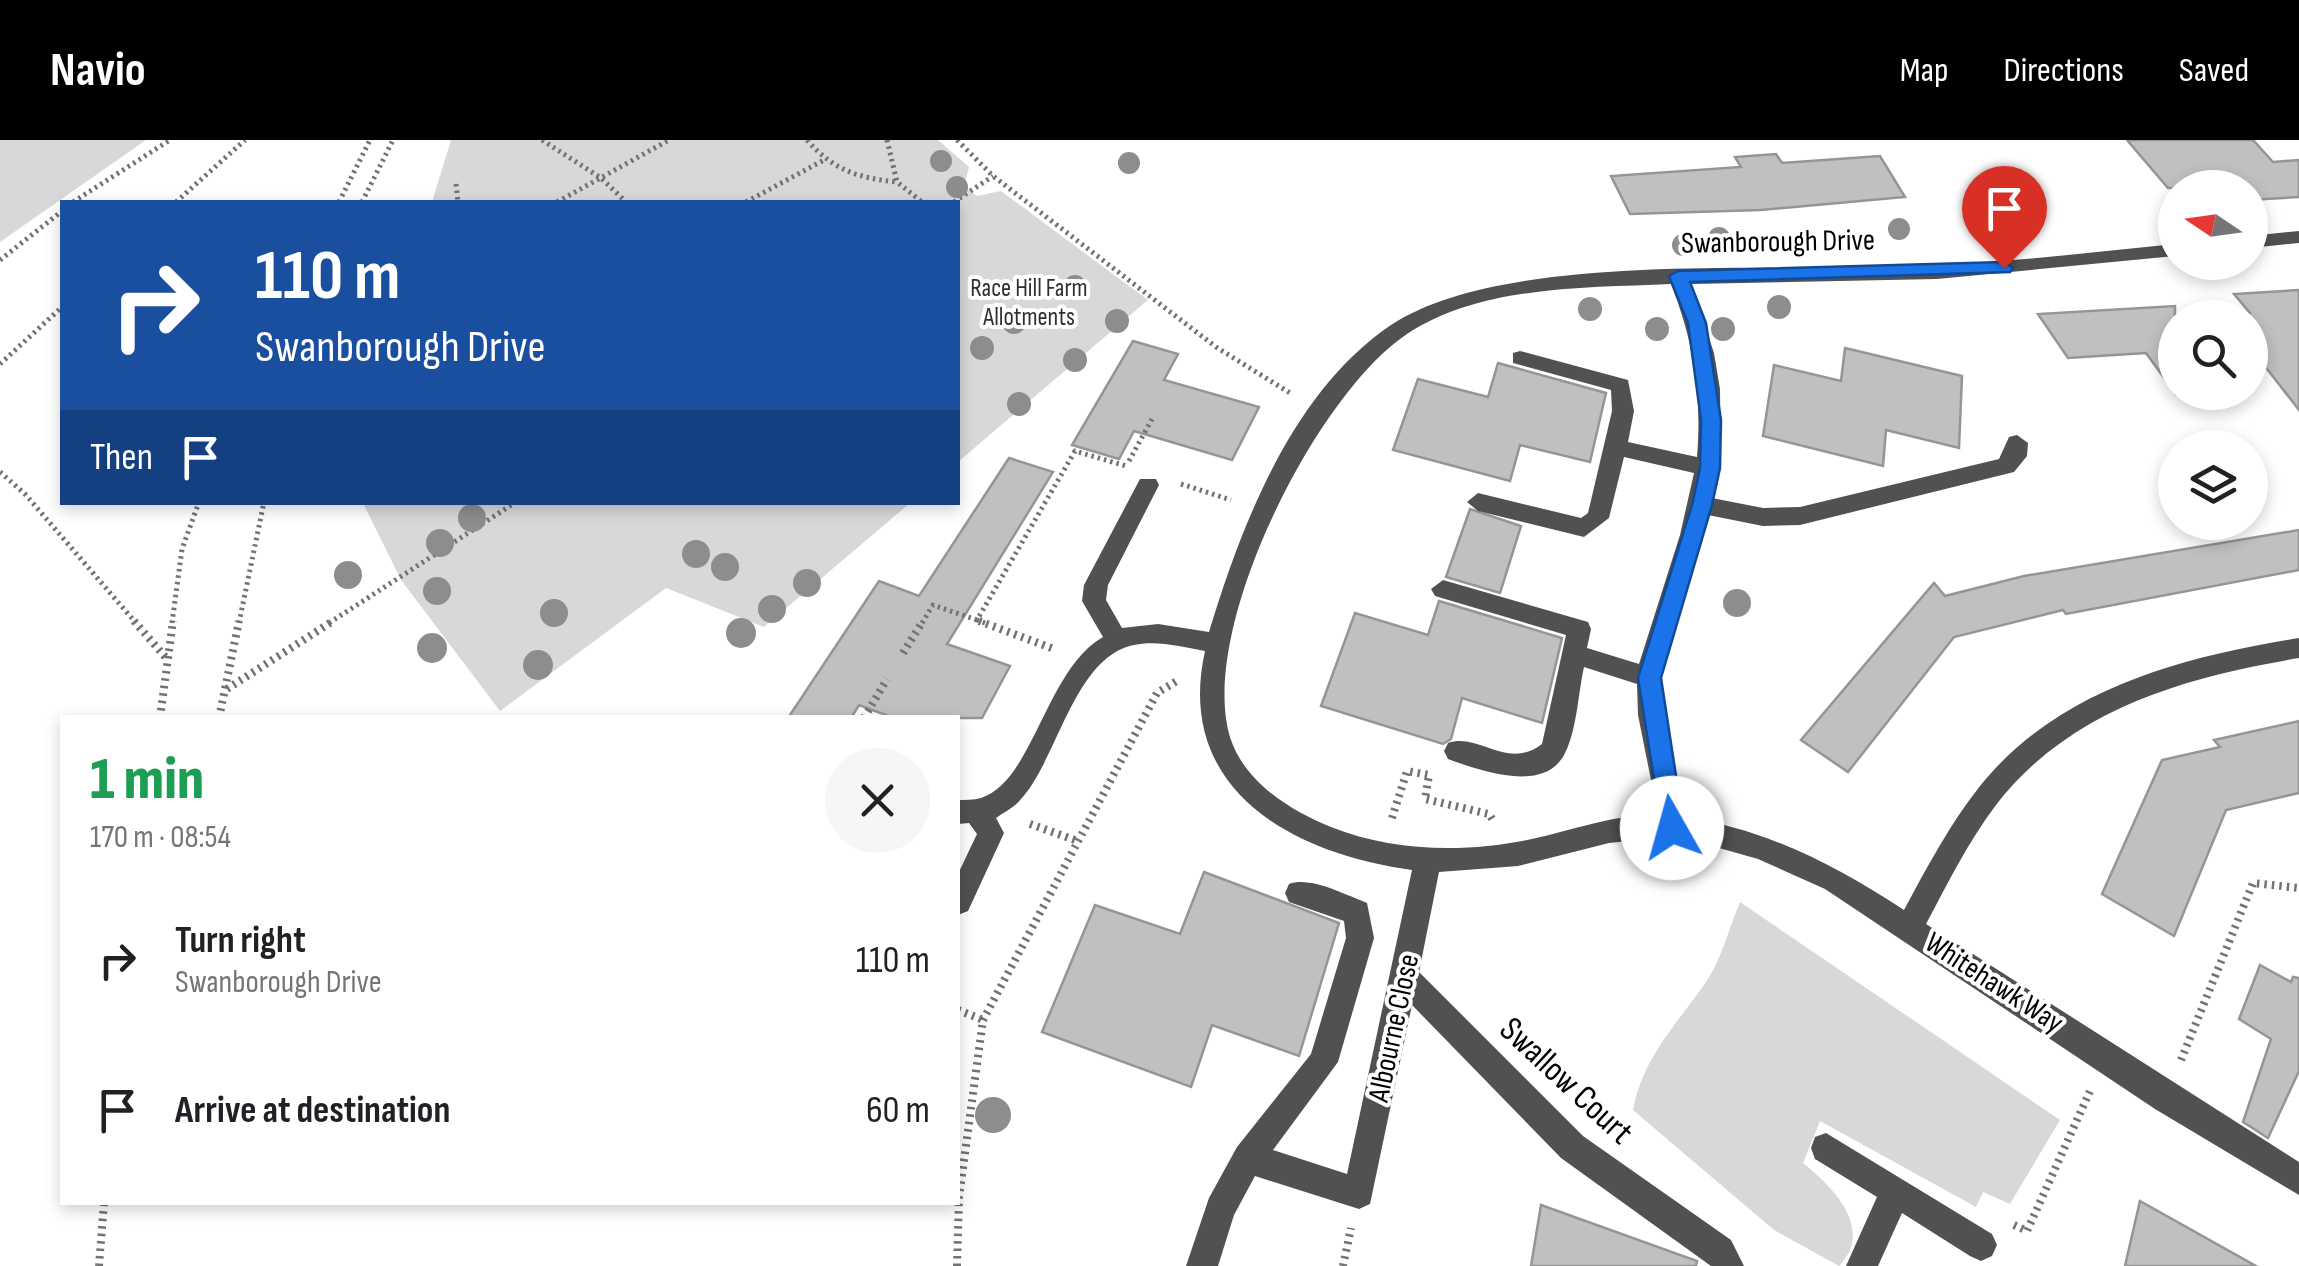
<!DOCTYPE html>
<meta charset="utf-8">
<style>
:root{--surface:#fff;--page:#f6f6f6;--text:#202124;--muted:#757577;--accent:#000}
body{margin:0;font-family:"Sofia Sans Condensed",sans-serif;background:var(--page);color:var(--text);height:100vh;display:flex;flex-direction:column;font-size:38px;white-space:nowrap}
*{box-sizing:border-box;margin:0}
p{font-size:32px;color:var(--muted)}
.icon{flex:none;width:55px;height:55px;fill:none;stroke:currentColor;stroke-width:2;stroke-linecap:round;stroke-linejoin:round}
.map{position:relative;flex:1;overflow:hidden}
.drawer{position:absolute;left:60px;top:575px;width:900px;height:490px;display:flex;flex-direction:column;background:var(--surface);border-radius:0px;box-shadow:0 5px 15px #0003}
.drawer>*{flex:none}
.top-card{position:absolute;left:60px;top:60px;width:900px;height:305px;border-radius:0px;box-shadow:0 5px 15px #0003;background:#1a4fa0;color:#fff;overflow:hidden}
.needle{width:65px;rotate:283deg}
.fabs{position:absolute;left:2158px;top:30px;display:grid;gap:20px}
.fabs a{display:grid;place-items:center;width:110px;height:110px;border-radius:50%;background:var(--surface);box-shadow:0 5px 15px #0003;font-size:50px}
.pin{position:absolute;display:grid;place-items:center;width:85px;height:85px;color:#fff;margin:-102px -42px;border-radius:50% 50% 50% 0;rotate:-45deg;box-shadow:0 0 10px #0007}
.pin .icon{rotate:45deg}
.me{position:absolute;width:110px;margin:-55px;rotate:353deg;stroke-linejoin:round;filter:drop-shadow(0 0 8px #0008)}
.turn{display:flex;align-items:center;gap:35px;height:210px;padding:0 30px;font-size:45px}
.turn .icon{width:130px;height:130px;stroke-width:2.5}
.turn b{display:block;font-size:70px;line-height:85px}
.then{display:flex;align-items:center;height:95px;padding:0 30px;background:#0003;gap:20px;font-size:38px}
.round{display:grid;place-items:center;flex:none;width:105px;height:105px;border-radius:52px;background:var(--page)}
.summary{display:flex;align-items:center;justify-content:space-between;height:170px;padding:0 30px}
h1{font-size:60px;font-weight:800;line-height:75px;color:#1e9e55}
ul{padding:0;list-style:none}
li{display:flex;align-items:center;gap:30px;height:150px;padding:0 30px}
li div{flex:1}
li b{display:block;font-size:38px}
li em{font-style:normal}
header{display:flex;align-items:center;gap:60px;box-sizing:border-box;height:140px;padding:0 50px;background:var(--accent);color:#fff}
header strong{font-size:48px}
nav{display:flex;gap:55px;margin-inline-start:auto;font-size:35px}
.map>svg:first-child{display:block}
.green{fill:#d8d8d8}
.building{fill:#c0c0c0;stroke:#959595;stroke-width:2.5}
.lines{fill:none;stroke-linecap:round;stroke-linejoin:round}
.path-far1{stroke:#737373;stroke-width:5;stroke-dasharray:2.5 4;stroke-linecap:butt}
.path{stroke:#737373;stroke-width:8;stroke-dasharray:2.5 5;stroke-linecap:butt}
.minor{fill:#515151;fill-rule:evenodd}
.tree{fill:#8d8d8d}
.route{fill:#1a73e8;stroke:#114b97;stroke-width:2.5}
.labels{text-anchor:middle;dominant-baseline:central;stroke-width:8;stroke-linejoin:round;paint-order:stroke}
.far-park-label{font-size:25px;fill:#2f2f2f;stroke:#fff}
.street-label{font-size:30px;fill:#000;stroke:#fff}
.near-street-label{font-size:35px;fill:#000;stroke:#fff}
</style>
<header>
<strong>Navio</strong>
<nav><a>Map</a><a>Directions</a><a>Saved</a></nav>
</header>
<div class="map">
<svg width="2299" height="1126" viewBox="0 0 2299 1126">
<rect width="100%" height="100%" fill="#fff"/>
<g class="green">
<path d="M0 0H146L0 102Z"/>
<path d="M451 0H938L969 27 964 47 977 56 1001 51 1148 160 958 322V62H432Z"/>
<path d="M363 363H910L764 487 666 448 500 571 401 440Z"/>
<path d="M1740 762 2060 980 2010 1064 1983 1052 1976 1067 1820 981 1803 1023C1833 1047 1875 1089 1839 1126L1774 1090 1633 970C1643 917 1677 884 1706 842 1722 819 1729 787 1740 762Z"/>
</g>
<g class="building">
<path d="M2127 0H2253L2273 22 2299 20V57L2250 60V48H2168Z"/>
<path d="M1776 14 1782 23 1880 16 1905 57 1761 70 1630 74 1611 36 1741 27 1735 17Z"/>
<path d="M2299 150V270L2250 207V173L2234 154Z"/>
<path d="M2175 166V253L2146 213 2068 218 2038 174Z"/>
<path d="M1133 201 1178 214 1164 240 1259 267 1232 320 1134 291 1119 319 1072 305Z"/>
<path d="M1845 208 1962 236 1959 308 1886 290 1883 326 1763 296 1774 225 1841 241Z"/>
<path d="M1498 223 1606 253 1590 322 1520 305 1510 341 1393 310 1418 239 1488 257Z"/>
<path d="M1009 318 1053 332 947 504 1010 526 982 578H894L859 565 851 578H788L879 441 919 456Z"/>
<path d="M1470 369 1521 386 1500 453 1446 437Z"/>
<path d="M2299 390V430L2066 474 2063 470 1954 497 1848 632 1801 600 1934 443 1945 456 2024 436Z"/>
<path d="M1439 461 1562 498 1542 583 1462 558 1451 599 1443 604 1321 566 1355 473 1428 495Z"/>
<path d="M2299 581V653L2226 670 2174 796 2102 754 2162 620 2220 607 2214 600Z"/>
<path d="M1204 732 1339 783 1299 916 1212 885 1191 947 1042 892 1095 765 1180 794Z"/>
<path d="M2260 825 2291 842 2293 837 2299 838V931L2268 998 2243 982 2271 899 2239 879Z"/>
<path d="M2140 1061 2256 1126H2125Z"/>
<path d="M1541 1065 1697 1121 1696 1126H1531Z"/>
</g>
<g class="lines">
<g class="path-far1">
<path d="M542 0 601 38 626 62"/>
<path d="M807 0C833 30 858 38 897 42"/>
<path d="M887 0 897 42 922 62"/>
<path d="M957 0 993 36 1216 207 1290 253"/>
<path d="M456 44 458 62"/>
<path d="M73 62 170 0"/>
<path d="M176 62 245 0"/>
<path d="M339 62 370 0"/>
<path d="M362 62 393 0"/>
<path d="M557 62 669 0"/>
<path d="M746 62 824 20"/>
<path d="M954 62 993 36"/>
<path d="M0 120 62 71"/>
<path d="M0 224 62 167"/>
<path d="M1129 321 1152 279"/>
<path d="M0 332 25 354 136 483"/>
<path d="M1181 344 1231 360"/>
<path d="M172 483 182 409 199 362"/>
<path d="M239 483 264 362"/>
<path d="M329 483 516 362"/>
<path d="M922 483 933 465 977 480"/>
<path d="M985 483 977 480 1075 311 1126 326"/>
</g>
<g class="path">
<path d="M134 481 167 519"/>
<path d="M979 481 1054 509"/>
<path d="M903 513 923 481"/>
<path d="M227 549 333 481"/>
<path d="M160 578 173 481"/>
<path d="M219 578 239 481"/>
<path d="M864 578 887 539"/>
<path d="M1392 678 1407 631 1429 635 1425 659 1489 674 1494 682"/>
<path d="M1030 684 1075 700"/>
<path d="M958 870 983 880"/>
<path d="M2181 920 2253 743 2299 748"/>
<path d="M2014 1085 2027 1091 2090 951"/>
<path d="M99 1126 104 1062"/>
<path d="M957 1126 959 1057 983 880 1157 553 1180 539"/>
<path d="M1343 1126 1351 1088"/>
</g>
<g class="minor">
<path d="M2299 91V103L2250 108V96Z"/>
<path d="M2175 104V116L1937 139 1691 144 1714 213 1720 249 1721 328 1712 358 1763 368 1800 367 1999 319 2009 297 2017 295 2028 303 2027 316 2014 332 1800 385 1763 386 1708 375 1662 537 1664 575 1684 677C1766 689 1835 725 1904 770 1927 727 1950 684 1980 646 2058 549 2182 517 2299 498V518C2185 537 2070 569 1996 665 1968 702 1948 743 1926 784L2299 1022V1055L2155 969 1825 749 1758 719 1705 704 1649 699 1609 703 1518 726 1439 732 1419 832 1583 996 1731 1100 1744 1126H1711L1561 1018 1412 865 1370 1064 1359 1069 1255 1036 1234 1075 1218 1126H1186L1209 1058 1237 1007 1311 914 1346 798 1344 781 1289 762 1285 753 1289 744C1310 736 1346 755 1367 763L1374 798 1338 922 1273 1010 1347 1034 1412 730C1293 714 1174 650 1205 511 1183 507 1157 500 1134 505 1074 517 1058 619 1021 659 1015 667 1004 672 996 678L1004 693 968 771 958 775V734L977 694 969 683 958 684V660C965 660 974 660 981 658 1033 642 1046 529 1103 497L1082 461 1084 445 1140 339H1156L1159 345 1108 445 1106 460 1122 488 1158 484 1209 492C1242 383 1293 251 1391 185 1503 111 1768 132 1904 127 1995 124 2085 113 2175 104ZM1671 144C1694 202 1702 255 1697 317L1628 302 1634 271 1628 240 1520 211 1513 213V223L1611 250 1612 271 1588 373 1581 378 1478 353 1467 362 1478 371 1584 397 1609 378 1624 317 1694 333 1680 395 1639 524 1587 508 1591 489 1588 482 1443 440 1431 449 1435 456 1566 495 1542 604C1508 631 1478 592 1448 603L1444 611 1448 619C1479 630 1545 655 1565 613 1577 589 1578 554 1584 527L1637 544 1638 575 1658 675C1614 674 1574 690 1532 699 1467 713 1393 712 1331 687 1291 671 1246 643 1231 600 1195 493 1316 254 1407 194 1482 145 1585 148 1671 144Z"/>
<path d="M1826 993 1992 1094 1997 1105 1992 1116 1981 1121 1970 1116 1902 1073 1878 1126H1846L1877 1057 1815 1019 1811 1008 1815 997Z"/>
</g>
</g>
<g class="tree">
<circle cx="941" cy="21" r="11"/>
<circle cx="1129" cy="23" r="11"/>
<circle cx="957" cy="47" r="11"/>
<circle cx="1899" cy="89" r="11"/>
<circle cx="1719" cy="98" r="11"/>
<circle cx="1683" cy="105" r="11"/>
<circle cx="1075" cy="146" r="11"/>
<circle cx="1779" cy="167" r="12"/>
<circle cx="1590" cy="169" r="12"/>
<circle cx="1117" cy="181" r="12"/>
<circle cx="1014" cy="182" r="12"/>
<circle cx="1657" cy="189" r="12"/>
<circle cx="1723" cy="189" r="12"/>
<circle cx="982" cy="208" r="12"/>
<circle cx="1075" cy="220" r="12"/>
<circle cx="1019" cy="264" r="12"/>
<circle cx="472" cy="378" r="14"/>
<circle cx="440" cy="403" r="14"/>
<circle cx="696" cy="414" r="14"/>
<circle cx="725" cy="427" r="14"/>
<circle cx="348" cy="435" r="14"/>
<circle cx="807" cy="443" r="14"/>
<circle cx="437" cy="451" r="14"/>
<circle cx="1737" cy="463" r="14"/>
<circle cx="772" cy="469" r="14"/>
<circle cx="554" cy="473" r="14"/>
<circle cx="741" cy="493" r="15"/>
<circle cx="432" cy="508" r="15"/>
<circle cx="538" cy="525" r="15"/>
<circle cx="993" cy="975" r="18"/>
</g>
<path class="route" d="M2004 122 2013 128 2010 132 1690 142 1706 183 1721 280 1720 328 1712 365 1661 538 1684 688 1672 699 1663 696 1638 538 1692 365 1700 328 1701 280 1688 183 1669 136 1678 131Z"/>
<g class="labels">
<g class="far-park-label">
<text x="1029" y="148">Race Hill Farm<tspan x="1029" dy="29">Allotments</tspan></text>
</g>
<g class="street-label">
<text transform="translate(1778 102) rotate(-1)">Swanborough Drive</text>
<text transform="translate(1994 843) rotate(33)">Whitehawk Way</text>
<text transform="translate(1394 888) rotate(-78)">Albourne Close</text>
</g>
<g class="near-street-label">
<text transform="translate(1566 941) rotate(43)">Swallow Court</text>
</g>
</g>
</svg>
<div class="fabs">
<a><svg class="needle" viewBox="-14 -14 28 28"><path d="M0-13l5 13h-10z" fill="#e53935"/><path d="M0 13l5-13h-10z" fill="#757577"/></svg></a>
<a><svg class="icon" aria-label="search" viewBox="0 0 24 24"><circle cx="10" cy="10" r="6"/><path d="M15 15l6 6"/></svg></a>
<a><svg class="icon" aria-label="layers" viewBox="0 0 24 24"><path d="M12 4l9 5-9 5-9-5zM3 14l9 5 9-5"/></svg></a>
</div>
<div class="pin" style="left:2004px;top:128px;background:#d93025"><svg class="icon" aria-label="arrive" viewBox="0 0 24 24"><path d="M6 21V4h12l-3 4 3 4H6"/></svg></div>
<svg class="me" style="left:1672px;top:688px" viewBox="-20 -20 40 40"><circle r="19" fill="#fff"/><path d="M0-13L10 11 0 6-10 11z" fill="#1a73e8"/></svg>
<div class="top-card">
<div class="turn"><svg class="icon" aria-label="right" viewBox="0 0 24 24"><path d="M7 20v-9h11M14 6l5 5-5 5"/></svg><div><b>110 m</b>Swanborough Drive</div></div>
<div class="then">Then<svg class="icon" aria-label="arrive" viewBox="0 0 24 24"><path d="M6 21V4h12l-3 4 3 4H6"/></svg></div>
</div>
<section class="drawer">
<div class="summary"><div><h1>1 min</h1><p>170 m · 08:54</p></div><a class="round"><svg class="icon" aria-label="close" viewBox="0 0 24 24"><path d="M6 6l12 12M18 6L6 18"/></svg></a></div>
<ul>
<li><svg class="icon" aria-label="right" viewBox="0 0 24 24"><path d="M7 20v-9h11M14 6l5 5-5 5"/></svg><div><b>Turn right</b><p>Swanborough Drive</p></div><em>110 m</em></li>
<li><svg class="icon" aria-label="arrive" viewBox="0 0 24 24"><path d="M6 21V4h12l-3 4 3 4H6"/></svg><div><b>Arrive at destination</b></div><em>60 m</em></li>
</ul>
</section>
</div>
